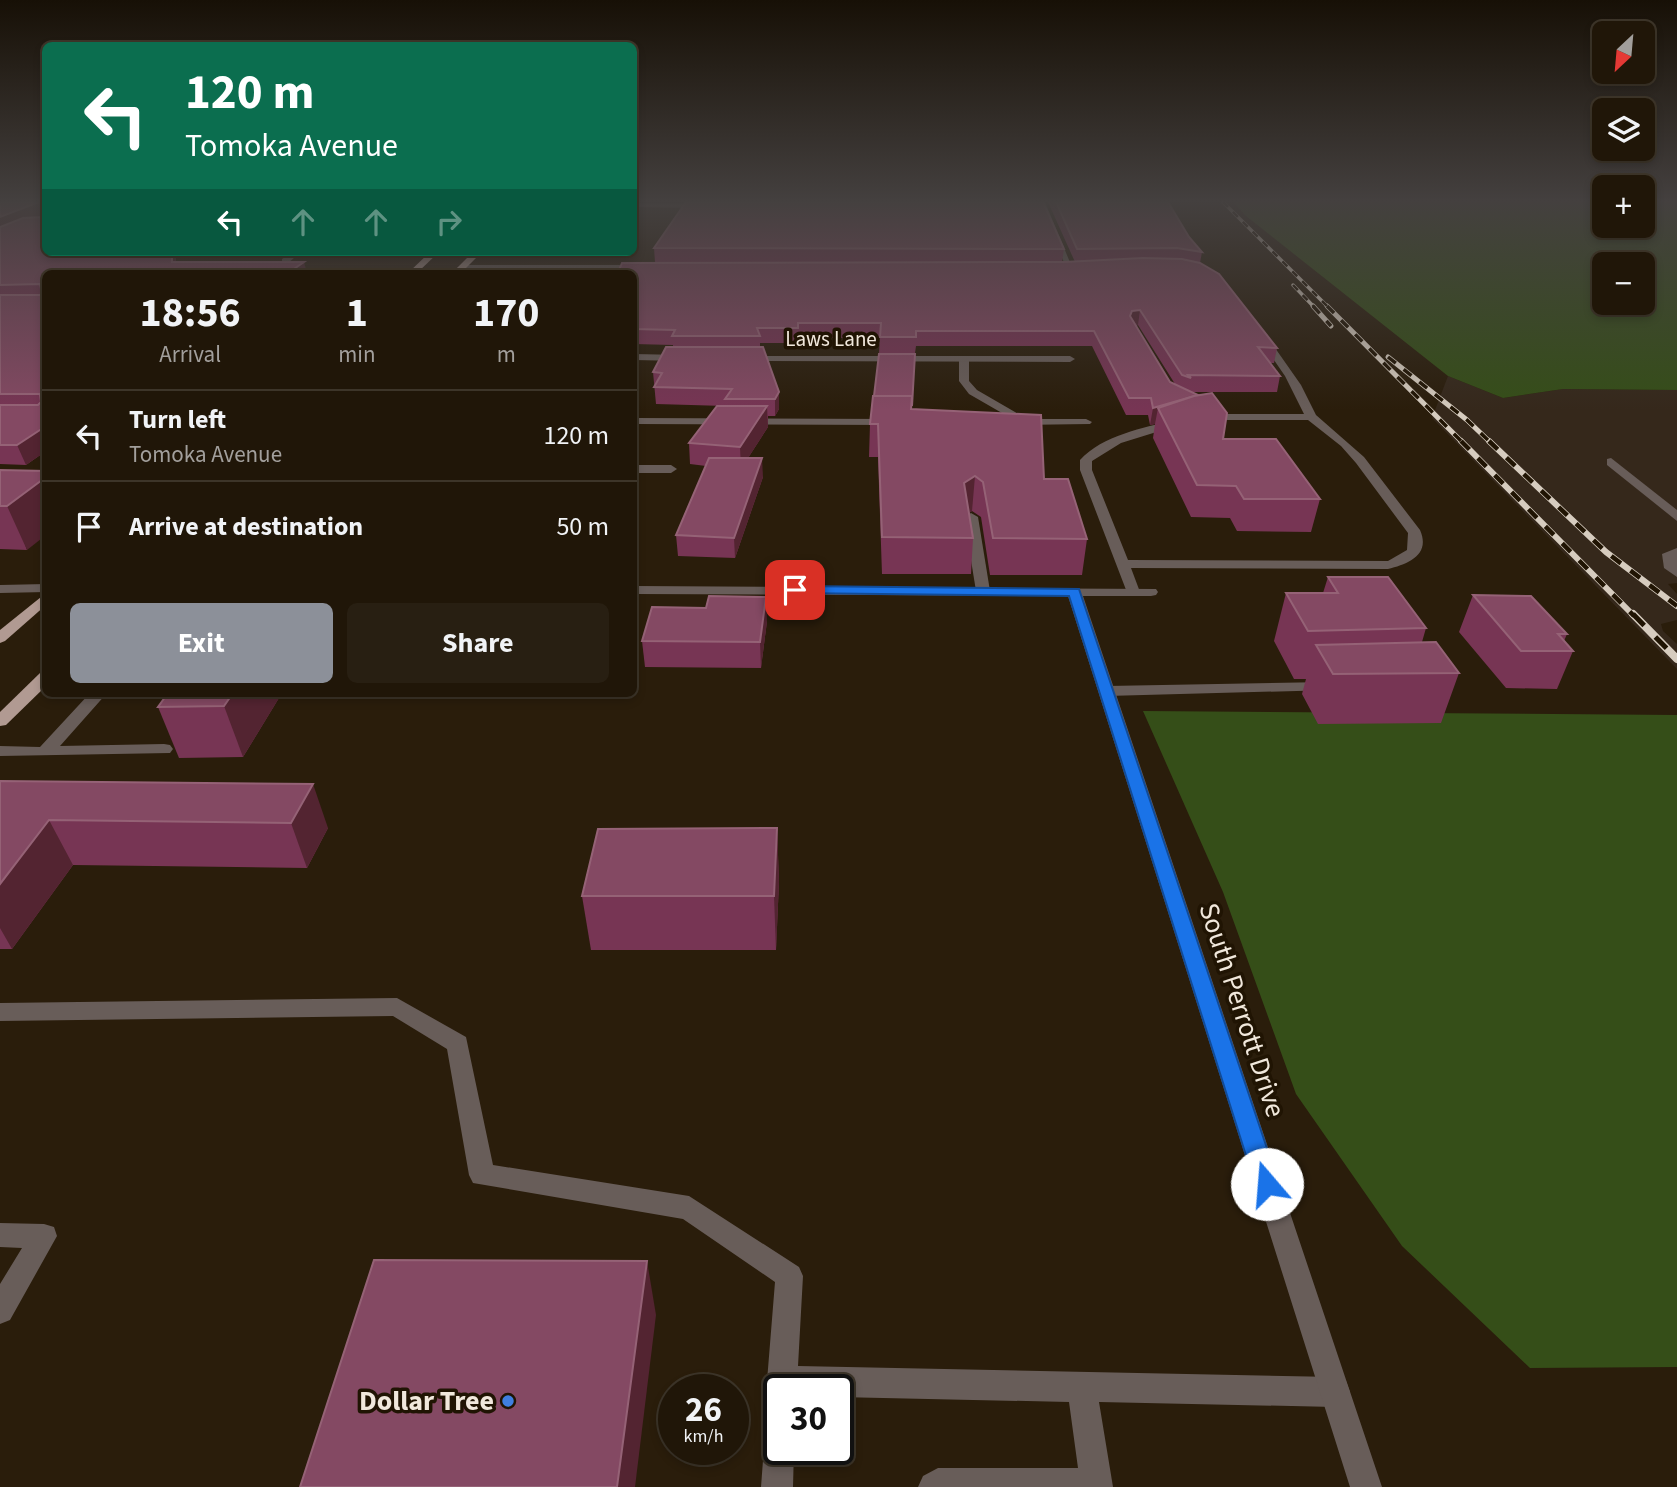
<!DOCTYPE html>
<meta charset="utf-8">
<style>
:root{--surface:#201608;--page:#281f12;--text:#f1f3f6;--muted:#a29f9c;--line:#3d3529;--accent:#8c9099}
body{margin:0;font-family:"Source Sans 3",sans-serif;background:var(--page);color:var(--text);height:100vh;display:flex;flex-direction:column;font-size:26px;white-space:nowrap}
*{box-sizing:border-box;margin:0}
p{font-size:23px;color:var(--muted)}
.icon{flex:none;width:38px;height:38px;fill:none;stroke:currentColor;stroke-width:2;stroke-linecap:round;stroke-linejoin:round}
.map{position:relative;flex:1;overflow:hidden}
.details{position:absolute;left:42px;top:270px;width:595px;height:427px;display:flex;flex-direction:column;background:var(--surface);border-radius:10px;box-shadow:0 4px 10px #0003,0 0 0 2px var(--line)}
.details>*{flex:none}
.hud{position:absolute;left:42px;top:42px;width:595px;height:214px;border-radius:10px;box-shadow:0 4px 10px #0003,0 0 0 2px var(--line);background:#0b6e4f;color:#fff;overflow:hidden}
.needle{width:46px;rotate:206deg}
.controls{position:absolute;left:1592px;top:21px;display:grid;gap:14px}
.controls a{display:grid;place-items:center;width:63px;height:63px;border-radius:10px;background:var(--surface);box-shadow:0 4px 10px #0003,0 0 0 2px var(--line);font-size:35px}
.speed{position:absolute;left:658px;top:1374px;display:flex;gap:14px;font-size:35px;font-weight:700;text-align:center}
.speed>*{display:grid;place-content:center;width:91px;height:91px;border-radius:50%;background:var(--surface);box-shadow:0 4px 10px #0003,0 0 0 2px var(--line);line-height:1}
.speed small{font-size:18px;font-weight:400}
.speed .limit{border:4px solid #111;border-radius:10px;background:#fff;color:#111}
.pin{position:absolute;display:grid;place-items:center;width:60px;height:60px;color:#fff;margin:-30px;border-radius:14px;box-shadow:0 4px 10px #0006}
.me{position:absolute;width:77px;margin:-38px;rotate:342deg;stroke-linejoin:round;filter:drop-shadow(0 0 5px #0008)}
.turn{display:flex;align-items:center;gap:24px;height:147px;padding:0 28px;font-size:32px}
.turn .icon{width:91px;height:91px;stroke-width:2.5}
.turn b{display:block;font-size:49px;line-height:60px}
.lanes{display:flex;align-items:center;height:66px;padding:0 28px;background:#0003;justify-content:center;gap:35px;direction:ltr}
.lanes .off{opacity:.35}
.eta{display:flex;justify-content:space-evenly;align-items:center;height:119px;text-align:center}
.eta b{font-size:42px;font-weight:700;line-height:49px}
.primary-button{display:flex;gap:14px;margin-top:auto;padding:14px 28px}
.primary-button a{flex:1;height:80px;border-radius:10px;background:var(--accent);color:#fff;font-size:28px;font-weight:700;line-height:80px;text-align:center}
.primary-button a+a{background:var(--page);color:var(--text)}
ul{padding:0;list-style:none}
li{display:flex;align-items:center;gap:21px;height:91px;padding:0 28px;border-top:2px solid var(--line)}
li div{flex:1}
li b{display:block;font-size:26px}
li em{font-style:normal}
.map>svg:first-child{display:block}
.industrial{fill:#35281b}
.green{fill:#354e18;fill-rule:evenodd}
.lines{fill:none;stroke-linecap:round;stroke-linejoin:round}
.lane{fill:#685d59;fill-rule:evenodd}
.street{fill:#685d59;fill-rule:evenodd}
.primary{fill:#b19a92;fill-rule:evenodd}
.rail-far3-casing{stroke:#d6ccbf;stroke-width:3.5}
.rail-far2-casing{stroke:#d6ccbf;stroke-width:5}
.rail-far1-casing{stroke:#d6ccbf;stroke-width:6}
.rail-casing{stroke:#d6ccbf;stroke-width:8}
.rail-far3{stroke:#201403;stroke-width:2.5;stroke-dasharray:7;stroke-linecap:butt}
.rail-far2{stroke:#201403;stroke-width:3.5;stroke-dasharray:10;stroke-linecap:butt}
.rail-far1{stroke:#201403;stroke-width:4.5;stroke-dasharray:12;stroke-linecap:butt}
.rail{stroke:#201403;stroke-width:5;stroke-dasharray:16;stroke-linecap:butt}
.wall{fill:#773554;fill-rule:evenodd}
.shaded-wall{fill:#532431}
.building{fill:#844963;stroke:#956276;stroke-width:2}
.route{fill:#1a73e8;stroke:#114b97;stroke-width:2}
.shop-dot{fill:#3f7fe0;stroke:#201403;stroke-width:2.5}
.labels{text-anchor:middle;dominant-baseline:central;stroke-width:7;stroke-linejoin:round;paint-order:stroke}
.far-street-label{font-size:21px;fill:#f1e8dc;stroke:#201403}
.near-street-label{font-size:28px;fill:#f1e8dc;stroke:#201403}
.near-poi-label{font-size:28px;font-weight:bold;fill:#f1e8dc;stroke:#201403;text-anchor:end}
</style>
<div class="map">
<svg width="1677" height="1487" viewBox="0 0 1677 1487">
<rect width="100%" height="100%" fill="#2a1d0b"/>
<path class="industrial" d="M1448 376 1503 398 1563 389 1677 390V583L1668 584 1677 594V620L1661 624 1663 631 1677 644V669L1432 418Z"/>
<g class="green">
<path d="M1233 202H1605V226H1643V202H1677V390L1563 389 1503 398 1448 376 1246 216ZM1605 264H1643V303H1605Z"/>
<path d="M1143 711 1677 715V1367L1530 1368 1402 1246 1296 1094 1223 892Z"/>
</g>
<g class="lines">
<g class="lane">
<path d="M1038 202H1045L1074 272 1057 273 1053 270 1066 267Z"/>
<path d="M292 252H301L288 263H282V259Z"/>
<path d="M1260 335H1266L1301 385 1316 415 1364 457 1420 530C1431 555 1408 564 1388 569L1131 568 1140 592 1133 596 1128 595 1080 470V460C1103 435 1143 428 1175 420L1179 421V425L1121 443 1092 461V470L1128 560 1388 561 1407 550 1408 533 1356 463 1341 446 1308 420H1202L1196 417 1202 414H1304L1285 376 1258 337Z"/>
<path d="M964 356 969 359V381L977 390 1029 420V424H1021L969 394 959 381V359Z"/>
<path d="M1611 458 1677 510V521L1607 465V459Z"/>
<path d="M634 465H671L677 469 671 473H634Z"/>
<path d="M971 513 978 517 990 591 983 595 976 591 964 517Z"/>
<path d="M1677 548V577L1664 568 1662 554Z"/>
<path d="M1327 682 1335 687 1333 690 1107 696 1099 691 1107 686Z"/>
<path d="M90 693H107L60 746 164 744 170 745 173 749 170 753 0 756V746L40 747Z"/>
<path d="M397 998 466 1037 493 1165 689 1196 799 1267 803 1276 798 1366 1335 1377 1346 1381 1350 1392 1346 1403 1335 1407 1099 1402 1113 1487H918L923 1476 938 1468H1078L1069 1402 838 1397V1390H779V1404L771 1401 767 1381 775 1282 683 1219 473 1183 469 1175 447 1049 393 1016 0 1021V1003Z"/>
<path d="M0 1223 44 1224 54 1227 57 1236 10 1320 0 1324V1284L22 1248 0 1247Z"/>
<path d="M779 1432V1449H794L793 1487H761L764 1447 768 1436Z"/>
</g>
<g class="street">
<path d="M634 203 707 204 711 206 707 208 634 207Z"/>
<path d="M643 265 646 270 461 271 457 268 461 265Z"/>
<path d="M634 354 682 355 687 358 682 361 634 360Z"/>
<path d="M741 356H1070L1075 359 1070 362 745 361 740 358Z"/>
<path d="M634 418 892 419 898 422 892 425 634 424Z"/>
<path d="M1086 419 1092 422 1090 424 1018 425 1012 422 1018 419Z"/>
<path d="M46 584V592L0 593V585Z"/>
<path d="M634 586 1156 589 1158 592 1156 595 1151 596H1083L1382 1487H1350L1068 596 634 594Z"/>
</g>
<g class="primary">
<path d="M430 252H439L417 273H408Z"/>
<path d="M473 252H482L461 273H452Z"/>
<path d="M46 593V605L5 641 0 643V630Z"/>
<path d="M46 671V686L6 725 0 726V712L40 673Z"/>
</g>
<g class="rail-far3-casing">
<g id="rail-far3">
<path d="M1223 202 1329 308"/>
<path d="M1293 285 1315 308"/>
</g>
</g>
<g class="rail-far2-casing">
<g id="rail-far2">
<path d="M1313 306 1331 326"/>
<path d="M1327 306 1463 443"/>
<path d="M1388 357 1467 420 1491 443"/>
</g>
</g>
<g class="rail-far1-casing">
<g id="rail-far1">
<path d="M1461 441 1634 616"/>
<path d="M1489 441 1606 552 1677 606"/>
</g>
</g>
<g class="rail-casing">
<path id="rail" d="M1633 614 1677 659"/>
</g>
<use href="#rail-far3" class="rail-far3"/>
<use href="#rail-far2" class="rail-far2"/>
<use href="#rail-far1" class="rail-far1"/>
<use href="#rail" class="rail"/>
</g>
<g class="wall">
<path d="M0 202 46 252H179L175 253 176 262 46 273V451L26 465 0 464Z"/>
<path d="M1048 202H1168L1189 237 1202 252 1200 263 1277 348 1274 363H1270L1280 376 1277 392H1191L1223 439 1320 499 1311 532 1237 531 1230 518 1191 517 1153 438 1155 424 1150 425 1148 415H1126L1092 346H916L915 353H879L880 338H798V343H760V347L779 392V409L775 416H768V427L748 458 763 477 735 558 678 556 676 535 706 466 690 464 689 443 725 406 656 404 653 372 673 347V345L634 344V273L655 262 654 248 1064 249 1062 262H1075ZM1138 325 1175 384 1170 382 1136 326Z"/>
<path d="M915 354 912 409 1044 479 1087 539 1082 575H990L981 517 972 511 969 513 973 538 971 574H882L878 457H869L870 424Z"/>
<path d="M0 470 27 550 0 549Z"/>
<path d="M1328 577 1426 628 1422 642 1459 673 1441 723 1318 724 1302 694 1306 679H1294L1274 641 1286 593H1323Z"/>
<path d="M1473 595 1567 634 1564 641 1573 651 1557 689 1506 688 1459 632Z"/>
<path d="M706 608 767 621 761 668 645 667 642 641Z"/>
<path d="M282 693 243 757 179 758 158 707Z"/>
<path d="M0 781 328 828 307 868 73 865 12 949H0Z"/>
<path d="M777 828 779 882 776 950H591L582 896Z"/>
</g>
<g class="shaded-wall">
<path d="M39 202H44L46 215 0 233V217Z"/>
<path d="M172 252H179L175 253 177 273 172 262Z"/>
<path d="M304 262 307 273H288Z"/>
<path d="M1140 310 1138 325 1130 326V316L1132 311Z"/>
<path d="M779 392V409L775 416V399Z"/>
<path d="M1198 395 1158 408 1155 424 1150 425 1153 408Z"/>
<path d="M767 406 768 427 741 469 740 447Z"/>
<path d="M46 426V451L26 465 17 445Z"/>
<path d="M762 458 763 477 735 558 734 538Z"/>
<path d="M975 476 972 511 961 517 964 483Z"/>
<path d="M46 477V535L27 550 7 506Z"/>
<path d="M766 597 767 621 761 668 760 642Z"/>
<path d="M233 693H282L243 757 224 706Z"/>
<path d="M313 784 328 828 307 868 291 823Z"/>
<path d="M49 820 73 865 12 949 0 928V884Z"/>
<path d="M777 828 779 882 776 950 774 896Z"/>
<path d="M647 1261 656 1315 635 1487H617Z"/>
</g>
<g class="building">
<path d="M0 202H39L0 217Z"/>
<path d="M43 202H46V252H172V262H304L288 273H46V426L17 445H0V405H38L41 402 40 394H0V295H40L42 293 40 284 0 285V227L23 218 43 217Z"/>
<path d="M686 202H1043L1064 249 654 248Z"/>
<path d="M1056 202H1168L1189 237 1202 252 1177 248 1077 249Z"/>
<path d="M1143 258 1182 259 1200 263 1219 274 1277 348 1258 347 1280 376 1188 375 1191 378 1182 375 1140 310 1132 311 1130 316 1170 382 1198 395 1153 408 1151 398H1129L1094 331H916V337H880L881 323H798V328H757L760 336H672L675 330 634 329V273H618L622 263 1064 262Z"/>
<path d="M666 347H763L779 392 775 399H725L732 389 654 387 662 373 653 372Z"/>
<path d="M879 354H915L912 406V396H874Z"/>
<path d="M1212 393 1227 413 1223 439H1276L1320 499H1244L1236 486 1197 485 1158 408 1194 396Z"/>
<path d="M873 396H912L911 409 1041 415 1044 479H1068L1087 539 993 538 983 482 975 476 964 483 973 538 882 537 878 424H870Z"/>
<path d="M717 406H767L740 447 689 443Z"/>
<path d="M709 458H762L734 538 676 535Z"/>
<path d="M0 470 46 471V477L7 506H0Z"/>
<path d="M1328 577H1388L1426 628 1308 631 1286 593H1338Z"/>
<path d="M1473 595 1531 596 1567 634H1558L1573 651H1521Z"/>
<path d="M709 596 766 597 760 642 642 641 652 607 706 608Z"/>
<path d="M1436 642 1459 673 1333 674 1316 645Z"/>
<path d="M168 693H233L224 706 158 707Z"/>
<path d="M0 781 313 784 291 823 49 820 0 884Z"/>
<path d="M777 828 774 896H582L598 829Z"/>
<path d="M374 1260 647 1261 617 1487H300Z"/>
</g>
<linearGradient id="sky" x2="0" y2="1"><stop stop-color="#171006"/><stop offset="0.49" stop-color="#44403f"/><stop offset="1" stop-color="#44403f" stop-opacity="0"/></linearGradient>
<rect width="1677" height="410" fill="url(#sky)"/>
<path class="route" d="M795 586 1079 589 1279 1184 1276 1192 1267 1195 1259 1192 1255 1184 1069 596 790 593 788 590Z"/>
<circle class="shop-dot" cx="508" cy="1401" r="7"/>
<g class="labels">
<g class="far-street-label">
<text x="831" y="339">Laws Lane</text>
</g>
<g class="near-street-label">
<text transform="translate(1242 1010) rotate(72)">South Perrott Drive</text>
</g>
<g class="near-poi-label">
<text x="494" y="1401">Dollar Tree</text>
</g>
</g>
</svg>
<div class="controls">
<a><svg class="needle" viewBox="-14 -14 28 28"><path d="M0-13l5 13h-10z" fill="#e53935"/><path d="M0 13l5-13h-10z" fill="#a29f9c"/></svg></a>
<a><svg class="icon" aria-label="layers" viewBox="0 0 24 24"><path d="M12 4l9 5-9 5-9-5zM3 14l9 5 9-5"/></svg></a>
<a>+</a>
<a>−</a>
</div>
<div class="speed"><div>26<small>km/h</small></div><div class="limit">30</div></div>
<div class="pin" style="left:795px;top:590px;background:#d93025"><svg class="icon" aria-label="arrive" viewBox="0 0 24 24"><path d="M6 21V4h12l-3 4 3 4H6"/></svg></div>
<svg class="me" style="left:1267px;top:1184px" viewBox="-20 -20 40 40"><circle r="19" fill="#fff"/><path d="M0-13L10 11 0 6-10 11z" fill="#1a73e8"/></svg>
<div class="hud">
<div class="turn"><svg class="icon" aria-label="left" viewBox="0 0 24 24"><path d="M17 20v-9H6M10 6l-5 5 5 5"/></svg><div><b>120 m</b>Tomoka Avenue</div></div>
<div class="lanes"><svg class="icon" aria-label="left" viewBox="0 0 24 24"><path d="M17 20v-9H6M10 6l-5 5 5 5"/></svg><svg class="icon off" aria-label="ahead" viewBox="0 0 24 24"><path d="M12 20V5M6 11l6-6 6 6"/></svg><svg class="icon off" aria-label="ahead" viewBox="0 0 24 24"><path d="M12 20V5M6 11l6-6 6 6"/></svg><svg class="icon off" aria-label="right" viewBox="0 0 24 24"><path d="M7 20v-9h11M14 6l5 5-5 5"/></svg></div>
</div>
<section class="details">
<div class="eta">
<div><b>18:56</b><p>Arrival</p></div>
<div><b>1</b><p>min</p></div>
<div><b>170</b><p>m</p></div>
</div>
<ul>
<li><svg class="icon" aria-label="left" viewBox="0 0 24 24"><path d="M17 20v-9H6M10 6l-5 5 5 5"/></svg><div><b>Turn left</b><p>Tomoka Avenue</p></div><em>120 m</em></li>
<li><svg class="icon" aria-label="arrive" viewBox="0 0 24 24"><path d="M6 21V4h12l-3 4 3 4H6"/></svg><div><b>Arrive at destination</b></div><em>50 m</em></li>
</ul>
<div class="primary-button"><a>Exit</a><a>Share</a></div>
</section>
</div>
